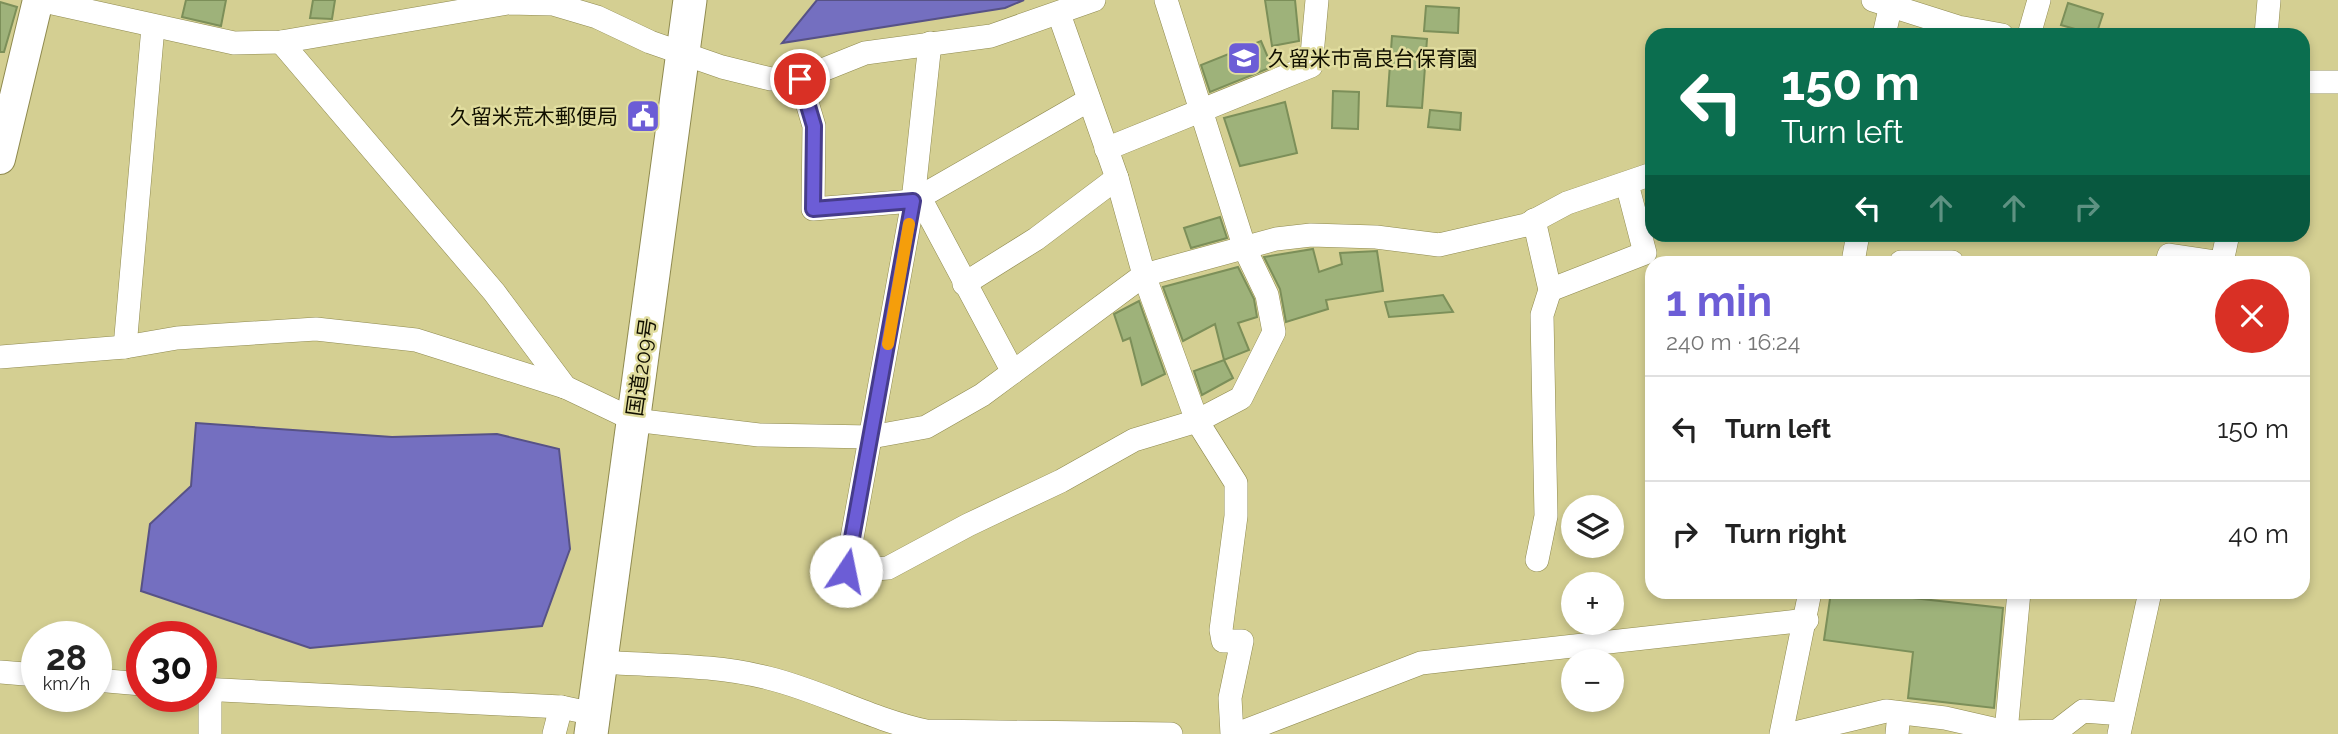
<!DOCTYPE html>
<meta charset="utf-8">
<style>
:root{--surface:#fff;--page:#f6f6f6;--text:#222;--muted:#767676;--line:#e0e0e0;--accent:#6c5dd6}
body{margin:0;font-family:Raleway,"Noto Sans JP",sans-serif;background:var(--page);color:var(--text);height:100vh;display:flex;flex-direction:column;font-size:26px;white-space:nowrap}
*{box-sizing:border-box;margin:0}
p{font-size:23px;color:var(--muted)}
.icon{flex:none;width:38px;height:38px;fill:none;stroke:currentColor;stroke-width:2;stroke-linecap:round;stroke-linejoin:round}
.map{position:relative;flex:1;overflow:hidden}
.details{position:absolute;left:1645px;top:256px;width:665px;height:343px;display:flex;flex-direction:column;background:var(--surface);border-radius:21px;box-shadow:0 4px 10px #0003}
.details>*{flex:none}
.top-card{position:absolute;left:1645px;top:28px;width:665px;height:214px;border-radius:21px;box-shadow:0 4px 10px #0003;background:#0b6e4f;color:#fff;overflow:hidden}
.tools{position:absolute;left:1561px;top:495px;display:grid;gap:14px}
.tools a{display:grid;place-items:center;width:63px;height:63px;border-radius:50%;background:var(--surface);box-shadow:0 4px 10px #0003;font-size:35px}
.speed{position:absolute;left:21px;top:621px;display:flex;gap:14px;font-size:35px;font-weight:700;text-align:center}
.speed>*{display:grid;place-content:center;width:91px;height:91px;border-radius:50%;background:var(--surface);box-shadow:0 4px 10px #0003;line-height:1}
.speed small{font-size:18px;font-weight:400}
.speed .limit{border:10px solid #d22;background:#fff;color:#111}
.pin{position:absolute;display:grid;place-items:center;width:60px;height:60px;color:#fff;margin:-30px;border:4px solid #fff;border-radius:50%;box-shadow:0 2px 7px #0007}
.me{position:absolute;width:77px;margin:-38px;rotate:11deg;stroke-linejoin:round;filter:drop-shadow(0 0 5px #0008)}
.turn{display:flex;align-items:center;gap:24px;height:147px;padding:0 21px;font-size:32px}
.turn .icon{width:91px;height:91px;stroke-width:2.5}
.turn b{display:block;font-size:49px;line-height:60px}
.lanes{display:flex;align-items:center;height:66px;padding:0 21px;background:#0003;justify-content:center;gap:35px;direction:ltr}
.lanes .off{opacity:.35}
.round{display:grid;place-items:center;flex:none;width:74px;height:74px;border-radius:37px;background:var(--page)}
.overview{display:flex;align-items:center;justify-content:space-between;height:119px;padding:0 21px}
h1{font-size:42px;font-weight:700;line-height:52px;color:var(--accent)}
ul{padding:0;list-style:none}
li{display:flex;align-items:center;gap:21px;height:105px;padding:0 21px;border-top:2px solid var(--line)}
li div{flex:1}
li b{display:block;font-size:26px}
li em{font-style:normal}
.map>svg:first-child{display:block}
.water{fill:#746fc0;stroke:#575286;stroke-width:2}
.building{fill:#9eb27a;stroke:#7c8f59;stroke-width:2}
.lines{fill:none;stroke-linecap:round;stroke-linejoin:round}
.minor-casing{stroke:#8f8a4f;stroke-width:24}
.major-casing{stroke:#8f8a4f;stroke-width:32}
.highway-casing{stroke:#8f8a4f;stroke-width:35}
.minor{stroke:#fff;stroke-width:23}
.major{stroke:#fff;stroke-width:30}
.highway{stroke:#fff;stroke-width:33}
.route-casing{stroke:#463c8b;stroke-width:18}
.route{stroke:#6c5dd6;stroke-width:12}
.slow{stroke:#f59e0b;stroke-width:12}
.labels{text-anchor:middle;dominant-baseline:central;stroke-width:5;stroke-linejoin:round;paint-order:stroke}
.poi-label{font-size:21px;fill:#121000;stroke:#e1dd9f;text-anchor:start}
.street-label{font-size:21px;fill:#121000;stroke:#e1dd9f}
</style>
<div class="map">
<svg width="2338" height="734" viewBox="0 0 2338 734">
<rect width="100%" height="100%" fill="#d4cf92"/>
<g class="water">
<path d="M817 0H1024L1005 8 782 43Z"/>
<path d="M196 423 392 437 497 434 559 449 570 549 542 626 310 648 141 591 150 524 191 486Z"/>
</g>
<g class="building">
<path d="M186 0H226L221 26 182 17Z"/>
<path d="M313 0H335L332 19 310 18Z"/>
<path d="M1265 0H1295L1299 41 1272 46Z"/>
<path d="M0 2 17 7 4 52H0Z"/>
<path d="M2068 3 2103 14 2096 35 2061 25Z"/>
<path d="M1426 6 1459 8 1458 33 1424 31Z"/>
<path d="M1392 36 1427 39 1422 108 1387 106Z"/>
<path d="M1261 41 1272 67 1210 92 1201 65Z"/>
<path d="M1333 91 1359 92 1358 129 1332 128Z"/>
<path d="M1285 102 1297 153 1240 166 1224 118Z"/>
<path d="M1430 110 1461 113 1460 130 1428 127Z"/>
<path d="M1220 217 1227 238 1191 248 1184 228Z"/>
<path d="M1313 249 1319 272 1342 264 1340 253 1377 251 1383 291 1326 300 1328 309 1286 322 1280 289 1264 257Z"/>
<path d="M1238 267 1254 299 1257 317 1238 323 1249 350 1224 360 1215 324 1183 341 1163 287Z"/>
<path d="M1443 295 1453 312 1389 317 1385 302Z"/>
<path d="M1139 301 1165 374 1142 385 1130 338 1123 341 1114 314Z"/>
<path d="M1224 360 1233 378 1202 395 1194 371Z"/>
<path d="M1831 592H1858L2003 608 1994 708 1908 698 1913 652 1824 640Z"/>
</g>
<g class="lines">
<g class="minor-casing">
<g id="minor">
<path d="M39 0 234 43 281 42 508 3 553 4 597 17 650 42 722 67 771 79H800L865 53 991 36 1094 0"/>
<path d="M1873 0 1958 27 2002 35"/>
<path d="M1059 14 1117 178 1144 275 1197 421 1236 483V516L1221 630 1223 641H1242L1230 698 1232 734"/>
<path d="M1884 35 1892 0"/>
<path d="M2029 35 2039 0"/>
<path d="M2266 35 2269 0"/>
<path d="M281 42 494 292 565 387"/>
<path d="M930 43 913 201 846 571 888 568 968 525 1061 481 1134 440 1197 421 1241 398 1274 332 1267 295 1245 249 1166 0"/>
<path d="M800 79 814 126 813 209 913 201 1089 100"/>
<path d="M2303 82H2338"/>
<path d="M1106 149 1311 66 1317 0"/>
<path d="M920 198 1013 372"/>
<path d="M1534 220 1550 290 1542 315 1546 516 1537 560"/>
<path d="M1853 262 1858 234"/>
<path d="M1901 262H1952"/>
<path d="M2167 262 2169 255 2216 262"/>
<path d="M2222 262 2228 234"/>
<path d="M964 284 1036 239 1117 178"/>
<path d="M1550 290 1645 253 1627 184"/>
<path d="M125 347 153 27"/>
<path d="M0 357 125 347 177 338 316 329 416 340 565 387 634 420 759 435 871 437 926 427 982 395 1144 275 1276 239 1311 235 1376 237 1439 245 1526 225 1567 203 1652 174"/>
<path d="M602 662C656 666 714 664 768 678 822 691 870 719 926 731L1171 734"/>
<path d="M0 672 37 675"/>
<path d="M96 680 142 684"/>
<path d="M201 689 561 707 594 714"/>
<path d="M210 690V734"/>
<path d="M2006 732 2019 592"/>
<path d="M554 734 561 707"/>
<path d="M1237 734 1421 663 1807 620"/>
<path d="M1781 734 1810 592"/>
<path d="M1791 734 1886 711 1945 718 2006 732 2057 731 2083 711 2123 714"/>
<path d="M1897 734 1899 713"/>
<path d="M2119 734 2150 592"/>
</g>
</g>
<g class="major-casing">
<path id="major" d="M0 159 38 0"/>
</g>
<g class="highway-casing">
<path id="highway" d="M591 734 690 0"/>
</g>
<use href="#minor" class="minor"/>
<use href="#major" class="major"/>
<use href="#highway" class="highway"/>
</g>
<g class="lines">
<g class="route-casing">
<path id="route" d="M800 79 814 126 813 209 913 201 846 571"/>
</g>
<use href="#route" class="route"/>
<path class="slow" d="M888 344 909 224"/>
</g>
<defs>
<g id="school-square" transform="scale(1.75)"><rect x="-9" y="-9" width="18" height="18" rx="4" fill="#6c5dd6" stroke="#e1dd9f"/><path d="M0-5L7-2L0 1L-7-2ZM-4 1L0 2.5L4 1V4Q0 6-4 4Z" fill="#fff"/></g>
<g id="civic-square" transform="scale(1.75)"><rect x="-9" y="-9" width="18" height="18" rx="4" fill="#6c5dd6" stroke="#e1dd9f"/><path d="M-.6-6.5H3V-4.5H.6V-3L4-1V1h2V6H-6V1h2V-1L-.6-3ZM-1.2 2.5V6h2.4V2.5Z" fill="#fff"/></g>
</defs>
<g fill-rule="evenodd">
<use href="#school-square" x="1244" y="58"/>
<use href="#civic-square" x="643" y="116"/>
</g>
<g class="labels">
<g class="poi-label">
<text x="1268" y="58">久留米市高良台保育園</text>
<text x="618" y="116" text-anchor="end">久留米荒木郵便局</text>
</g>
<g class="street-label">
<text transform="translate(641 367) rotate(-82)">国道209号</text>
</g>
</g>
</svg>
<div class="tools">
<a><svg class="icon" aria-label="layers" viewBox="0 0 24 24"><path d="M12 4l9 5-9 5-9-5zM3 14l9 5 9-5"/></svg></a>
<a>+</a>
<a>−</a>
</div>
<div class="speed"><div>28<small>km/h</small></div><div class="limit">30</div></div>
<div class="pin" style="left:800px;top:79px;background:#d93025"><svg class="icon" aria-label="arrive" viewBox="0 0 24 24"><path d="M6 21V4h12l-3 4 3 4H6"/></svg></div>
<svg class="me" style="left:846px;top:571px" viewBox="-20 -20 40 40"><circle r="19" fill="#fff"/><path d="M0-13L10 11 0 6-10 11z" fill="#6c5dd6"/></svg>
<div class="top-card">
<div class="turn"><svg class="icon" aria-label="left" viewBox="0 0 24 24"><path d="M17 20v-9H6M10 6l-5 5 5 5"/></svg><div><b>150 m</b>Turn left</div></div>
<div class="lanes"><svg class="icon" aria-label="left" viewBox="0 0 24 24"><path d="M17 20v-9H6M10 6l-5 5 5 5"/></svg><svg class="icon off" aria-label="ahead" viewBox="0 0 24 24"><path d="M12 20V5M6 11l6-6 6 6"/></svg><svg class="icon off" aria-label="ahead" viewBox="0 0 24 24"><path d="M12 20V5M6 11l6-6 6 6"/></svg><svg class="icon off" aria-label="right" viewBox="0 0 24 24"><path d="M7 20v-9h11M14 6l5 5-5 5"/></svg></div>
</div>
<section class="details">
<div class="overview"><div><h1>1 min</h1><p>240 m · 16:24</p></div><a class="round" style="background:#d93025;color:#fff"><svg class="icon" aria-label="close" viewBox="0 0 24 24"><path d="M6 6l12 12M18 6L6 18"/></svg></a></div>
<ul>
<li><svg class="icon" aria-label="left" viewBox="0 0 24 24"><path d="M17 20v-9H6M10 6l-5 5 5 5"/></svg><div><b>Turn left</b></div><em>150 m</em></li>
<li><svg class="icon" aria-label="right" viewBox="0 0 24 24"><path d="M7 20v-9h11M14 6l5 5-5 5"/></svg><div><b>Turn right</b></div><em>40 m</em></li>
</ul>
</section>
</div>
